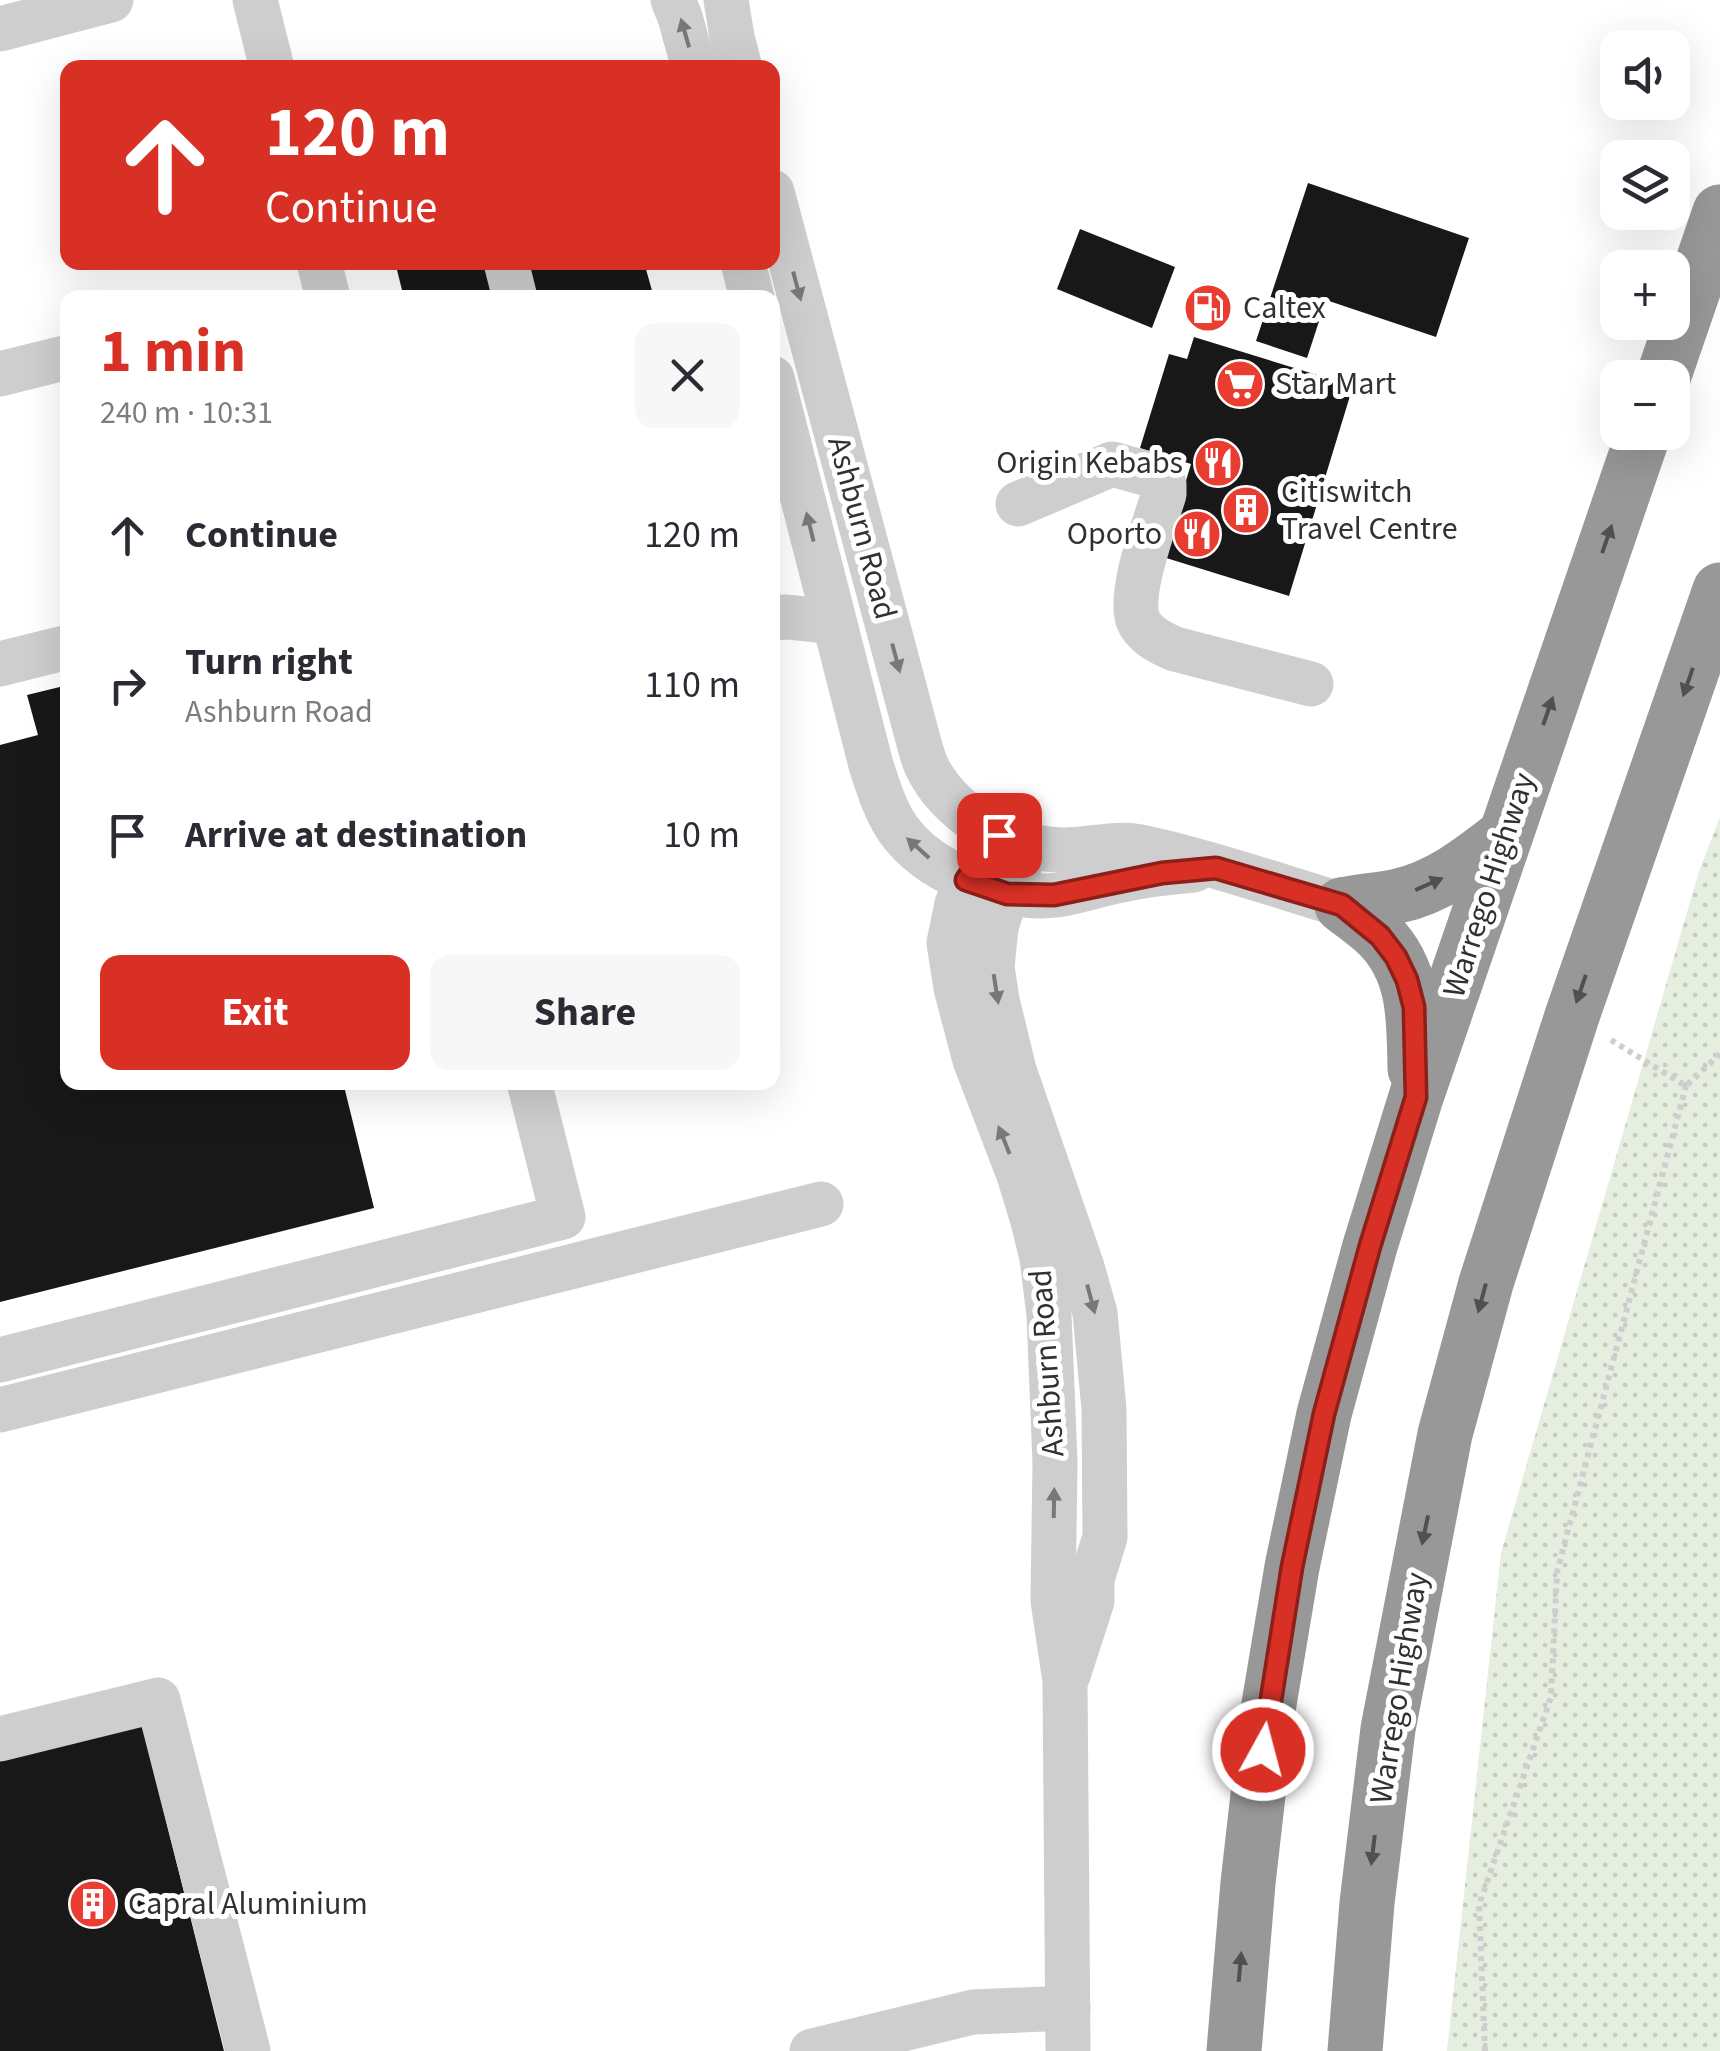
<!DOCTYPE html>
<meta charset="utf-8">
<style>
:root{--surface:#fff;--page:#f7f7f7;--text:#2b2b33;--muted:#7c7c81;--accent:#d93025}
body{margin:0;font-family:"Source Sans 3",sans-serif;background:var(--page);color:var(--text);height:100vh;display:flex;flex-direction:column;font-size:38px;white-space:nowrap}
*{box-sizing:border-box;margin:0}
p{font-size:32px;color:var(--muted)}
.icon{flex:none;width:55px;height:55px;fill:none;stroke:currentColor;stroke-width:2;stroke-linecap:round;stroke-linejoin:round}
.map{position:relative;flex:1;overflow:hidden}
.drawer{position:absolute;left:60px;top:290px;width:720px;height:800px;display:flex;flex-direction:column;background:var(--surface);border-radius:20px;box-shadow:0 10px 40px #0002}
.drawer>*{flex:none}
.hud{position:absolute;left:60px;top:60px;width:720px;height:210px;border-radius:20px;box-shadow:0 10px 40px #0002;background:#d93025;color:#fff;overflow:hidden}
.buttons{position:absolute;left:1600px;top:30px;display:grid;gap:20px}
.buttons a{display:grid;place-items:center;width:90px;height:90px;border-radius:20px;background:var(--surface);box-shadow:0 10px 40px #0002;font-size:50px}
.pin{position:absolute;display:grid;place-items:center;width:85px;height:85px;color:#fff;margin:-42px;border-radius:20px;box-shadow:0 5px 15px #0006}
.me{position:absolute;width:110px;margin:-55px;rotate:7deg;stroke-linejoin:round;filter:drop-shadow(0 0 8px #0008)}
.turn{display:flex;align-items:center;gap:35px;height:210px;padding:0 40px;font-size:45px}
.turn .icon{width:130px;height:130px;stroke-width:2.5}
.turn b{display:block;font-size:70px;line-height:85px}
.round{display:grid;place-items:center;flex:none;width:105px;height:105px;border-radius:20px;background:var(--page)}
.overview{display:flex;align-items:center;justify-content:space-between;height:170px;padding:0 40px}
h1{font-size:60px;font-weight:700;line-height:75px;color:var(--accent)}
.action{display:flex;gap:20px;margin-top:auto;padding:20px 40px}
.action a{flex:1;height:115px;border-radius:20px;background:var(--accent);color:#fff;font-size:40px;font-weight:700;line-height:115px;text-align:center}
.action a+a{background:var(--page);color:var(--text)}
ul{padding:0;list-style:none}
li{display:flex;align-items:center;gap:30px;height:150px;padding:0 40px}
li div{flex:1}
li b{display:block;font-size:38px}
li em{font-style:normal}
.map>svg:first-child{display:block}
.grass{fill:url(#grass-dots)}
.building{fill:#181818}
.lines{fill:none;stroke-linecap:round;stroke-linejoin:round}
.path{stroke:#cecece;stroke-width:6;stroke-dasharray:5 5;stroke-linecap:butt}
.minor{stroke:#cecece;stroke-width:45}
.highway{stroke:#989898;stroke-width:55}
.oneway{fill:#787878}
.oneway2{fill:#505050}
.route-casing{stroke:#8d1f18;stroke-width:25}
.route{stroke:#d93025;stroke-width:18}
.labels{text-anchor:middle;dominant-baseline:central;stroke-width:10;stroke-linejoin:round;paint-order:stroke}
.poi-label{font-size:32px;fill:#313131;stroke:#fff;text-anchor:start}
.street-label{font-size:32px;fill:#313131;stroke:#fff}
</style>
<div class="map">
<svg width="1720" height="2051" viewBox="0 0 1720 2051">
<defs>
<pattern id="grass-dots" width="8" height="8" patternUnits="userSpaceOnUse" patternTransform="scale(2.5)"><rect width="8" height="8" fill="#e5eedf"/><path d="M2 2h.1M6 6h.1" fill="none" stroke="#c5cdc0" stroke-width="1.8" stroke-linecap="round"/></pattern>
</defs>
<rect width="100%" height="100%" fill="#fff"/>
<path class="grass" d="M1720 817V2051H1447L1501 1553 1699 871Z"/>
<g class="building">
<path d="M1308 183 1469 238 1436 337 1326 300 1307 358 1256 341Z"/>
<path d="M1080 229 1175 267 1152 328 1057 289Z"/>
<path d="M395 262H644L654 298H404Z"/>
<path d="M1194 337 1353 386 1289 596 1163 557 1191 464 1140 448 1169 354 1187 359Z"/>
<path d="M68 685V1082H343L374 1208 0 1302V745L38 735 27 695Z"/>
<path d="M141 1721 224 2051H0V1757Z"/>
</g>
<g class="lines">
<g class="path">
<path d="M1611 1040 1686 1086 1720 1054"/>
<path d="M1485 2051 1479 1905 1551 1697 1557 1572 1686 1086"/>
</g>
<g class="minor">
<path d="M255 0 272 68"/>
<path d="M673 0 680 17 694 68"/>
<path d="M726 0 732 37 740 68"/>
<path d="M0 29 111 0"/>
<path d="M772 192 919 743C921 750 923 758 926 765 949 814 1011 850 1064 850 1090 850 1115 842 1141 847 1209 862 1276 885 1342 905"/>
<path d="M319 262 328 298"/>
<path d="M506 262 515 298"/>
<path d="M743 262 752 298"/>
<path d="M0 374 68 357"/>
<path d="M772 378 871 765C878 787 885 810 898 829 930 874 1003 901 1057 895 1077 892 1097 885 1117 881 1143 875 1168 872 1194 870"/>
<path d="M1018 504 1112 464 1159 477 1164 484V494C1155 523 1128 592 1138 620 1144 635 1161 643 1175 649L1311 684"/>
<path d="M772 618 787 617 834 622"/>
<path d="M0 664 68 647"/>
<path d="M999 835 967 880 957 904 949 943 956 988 975 1060 1019 1175 1033 1221 1042 1258 1049 1315 1055 1462 1053 1601 1065 1681 1068 2051"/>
<path d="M1028 847 1007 893 996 927 992 967 997 1000 1014 1070 1082 1267 1095 1313 1104 1409 1105 1537 1092 1579V1601L1068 1675"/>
<path d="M0 1360 563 1217 529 1082"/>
<path d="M0 1410 821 1204"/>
<path d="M0 1739 158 1700 248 2051"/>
<path d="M812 2051 973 2012 1068 2008"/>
</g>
<g class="highway">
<path d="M1663 378 1720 212"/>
<path d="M1342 905C1354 915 1368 924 1379 935 1416 972 1414 1021 1415 1069"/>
<path d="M1342 905C1361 901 1380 900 1398 896 1439 887 1472 861 1504 836"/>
<path d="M1234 2051 1248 1883 1267 1716 1292 1567 1324 1414 1370 1246 1416 1097 1644 432"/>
<path d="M1355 2051 1367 1903 1388 1729 1445 1434 1486 1283 1572 1016 1720 590"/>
</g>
</g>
<defs><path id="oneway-solid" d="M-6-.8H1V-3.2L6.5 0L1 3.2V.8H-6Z" transform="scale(2.5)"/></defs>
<g class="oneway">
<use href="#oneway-solid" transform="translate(685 33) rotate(-106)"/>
<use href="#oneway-solid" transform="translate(797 286) rotate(75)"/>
<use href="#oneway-solid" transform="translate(810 527) rotate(-104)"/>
<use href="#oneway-solid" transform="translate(896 658) rotate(75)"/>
<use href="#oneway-solid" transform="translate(918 848) rotate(-138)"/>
<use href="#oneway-solid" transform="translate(996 989) rotate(81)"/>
<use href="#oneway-solid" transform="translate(1004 1140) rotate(-112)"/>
<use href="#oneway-solid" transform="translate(1091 1299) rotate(75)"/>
<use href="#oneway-solid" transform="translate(1054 1503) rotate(-89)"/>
</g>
<g class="oneway2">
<use href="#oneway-solid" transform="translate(1607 539) rotate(-71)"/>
<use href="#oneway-solid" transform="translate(1688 682) rotate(109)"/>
<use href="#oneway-solid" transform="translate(1548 711) rotate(-71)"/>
<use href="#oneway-solid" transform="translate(1429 884) rotate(-24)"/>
<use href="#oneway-solid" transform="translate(1581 989) rotate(109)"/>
<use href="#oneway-solid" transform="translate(1482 1298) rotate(105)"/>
<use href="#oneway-solid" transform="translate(1425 1530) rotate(102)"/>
<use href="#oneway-solid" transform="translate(1373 1850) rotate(97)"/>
<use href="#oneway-solid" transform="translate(1240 1967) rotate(-85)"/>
</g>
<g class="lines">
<g class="route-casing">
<path id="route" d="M999 835 966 880 1007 894 1054 895 1162 873 1216 868 1342 905 1380 936 1396 957 1407 980 1414 1007 1416 1097 1370 1246 1324 1414 1292 1567 1263 1750"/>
</g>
<use href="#route" class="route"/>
</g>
<defs>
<g id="fuel-disc" transform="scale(2.5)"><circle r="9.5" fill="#e93d32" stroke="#fff"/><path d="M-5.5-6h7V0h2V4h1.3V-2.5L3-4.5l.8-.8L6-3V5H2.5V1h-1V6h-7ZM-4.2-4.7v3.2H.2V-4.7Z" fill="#fff"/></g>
<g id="supermarket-disc" transform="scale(2.5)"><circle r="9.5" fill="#e93d32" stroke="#fff"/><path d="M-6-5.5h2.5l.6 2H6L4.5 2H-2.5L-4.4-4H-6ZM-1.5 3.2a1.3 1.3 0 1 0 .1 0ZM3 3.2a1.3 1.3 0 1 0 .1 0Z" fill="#fff"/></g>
<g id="restaurant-disc" transform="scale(2.5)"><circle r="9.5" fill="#e93d32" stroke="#fff"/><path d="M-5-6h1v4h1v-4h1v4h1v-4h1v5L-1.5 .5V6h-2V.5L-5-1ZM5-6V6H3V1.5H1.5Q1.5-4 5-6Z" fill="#fff"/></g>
<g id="building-disc" transform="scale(2.5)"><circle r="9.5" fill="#e93d32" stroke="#fff"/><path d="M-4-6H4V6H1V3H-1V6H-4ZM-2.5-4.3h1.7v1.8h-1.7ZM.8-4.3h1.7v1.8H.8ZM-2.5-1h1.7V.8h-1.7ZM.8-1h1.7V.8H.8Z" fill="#fff"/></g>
</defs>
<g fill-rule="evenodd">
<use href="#fuel-disc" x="1208" y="308"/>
<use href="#supermarket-disc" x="1240" y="384"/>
<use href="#restaurant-disc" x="1218" y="463"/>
<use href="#building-disc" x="1246" y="510"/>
<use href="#restaurant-disc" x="1197" y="534"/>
<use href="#building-disc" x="93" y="1904"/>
</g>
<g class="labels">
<g class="poi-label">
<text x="1243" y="308">Caltex</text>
<text x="1275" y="384">Star Mart</text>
<text x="1183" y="463" text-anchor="end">Origin Kebabs</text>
<text x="1281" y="492">Citiswitch<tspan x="1281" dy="37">Travel Centre</tspan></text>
<text x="1162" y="534" text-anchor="end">Oporto</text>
<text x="128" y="1904">Capral Aluminium</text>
</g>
<g class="street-label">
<text transform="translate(862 528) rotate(75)">Ashburn Road</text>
<text transform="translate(1489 885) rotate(-72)">Warrego Highway</text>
<text transform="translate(1047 1363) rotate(-94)">Ashburn Road</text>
<text transform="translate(1399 1688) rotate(-81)">Warrego Highway</text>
</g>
</g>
</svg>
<div class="buttons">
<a><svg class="icon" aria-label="sound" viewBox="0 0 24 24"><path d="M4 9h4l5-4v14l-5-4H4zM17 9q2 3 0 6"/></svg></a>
<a><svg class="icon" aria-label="layers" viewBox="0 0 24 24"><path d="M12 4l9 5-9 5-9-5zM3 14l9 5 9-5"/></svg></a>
<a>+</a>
<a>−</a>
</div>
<div class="pin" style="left:999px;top:835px;background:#d93025"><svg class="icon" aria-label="arrive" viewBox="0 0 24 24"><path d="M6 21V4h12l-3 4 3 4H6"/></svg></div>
<svg class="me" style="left:1263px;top:1750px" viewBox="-20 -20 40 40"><circle r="17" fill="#d93025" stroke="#fff" stroke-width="3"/><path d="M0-11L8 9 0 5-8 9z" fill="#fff"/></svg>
<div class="hud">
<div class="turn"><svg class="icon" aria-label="ahead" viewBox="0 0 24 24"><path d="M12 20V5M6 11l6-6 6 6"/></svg><div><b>120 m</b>Continue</div></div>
</div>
<section class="drawer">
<div class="overview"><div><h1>1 min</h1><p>240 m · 10:31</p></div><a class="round"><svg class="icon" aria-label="close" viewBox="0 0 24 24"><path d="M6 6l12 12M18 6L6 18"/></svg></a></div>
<ul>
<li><svg class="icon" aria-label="ahead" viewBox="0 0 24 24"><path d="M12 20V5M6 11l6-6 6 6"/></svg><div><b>Continue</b></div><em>120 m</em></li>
<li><svg class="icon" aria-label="right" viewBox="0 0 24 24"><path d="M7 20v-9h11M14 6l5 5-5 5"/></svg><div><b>Turn right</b><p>Ashburn Road</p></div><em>110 m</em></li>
<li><svg class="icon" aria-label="arrive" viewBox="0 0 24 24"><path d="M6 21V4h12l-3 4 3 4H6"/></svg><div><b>Arrive at destination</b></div><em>10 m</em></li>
</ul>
<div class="action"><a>Exit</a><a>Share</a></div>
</section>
</div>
